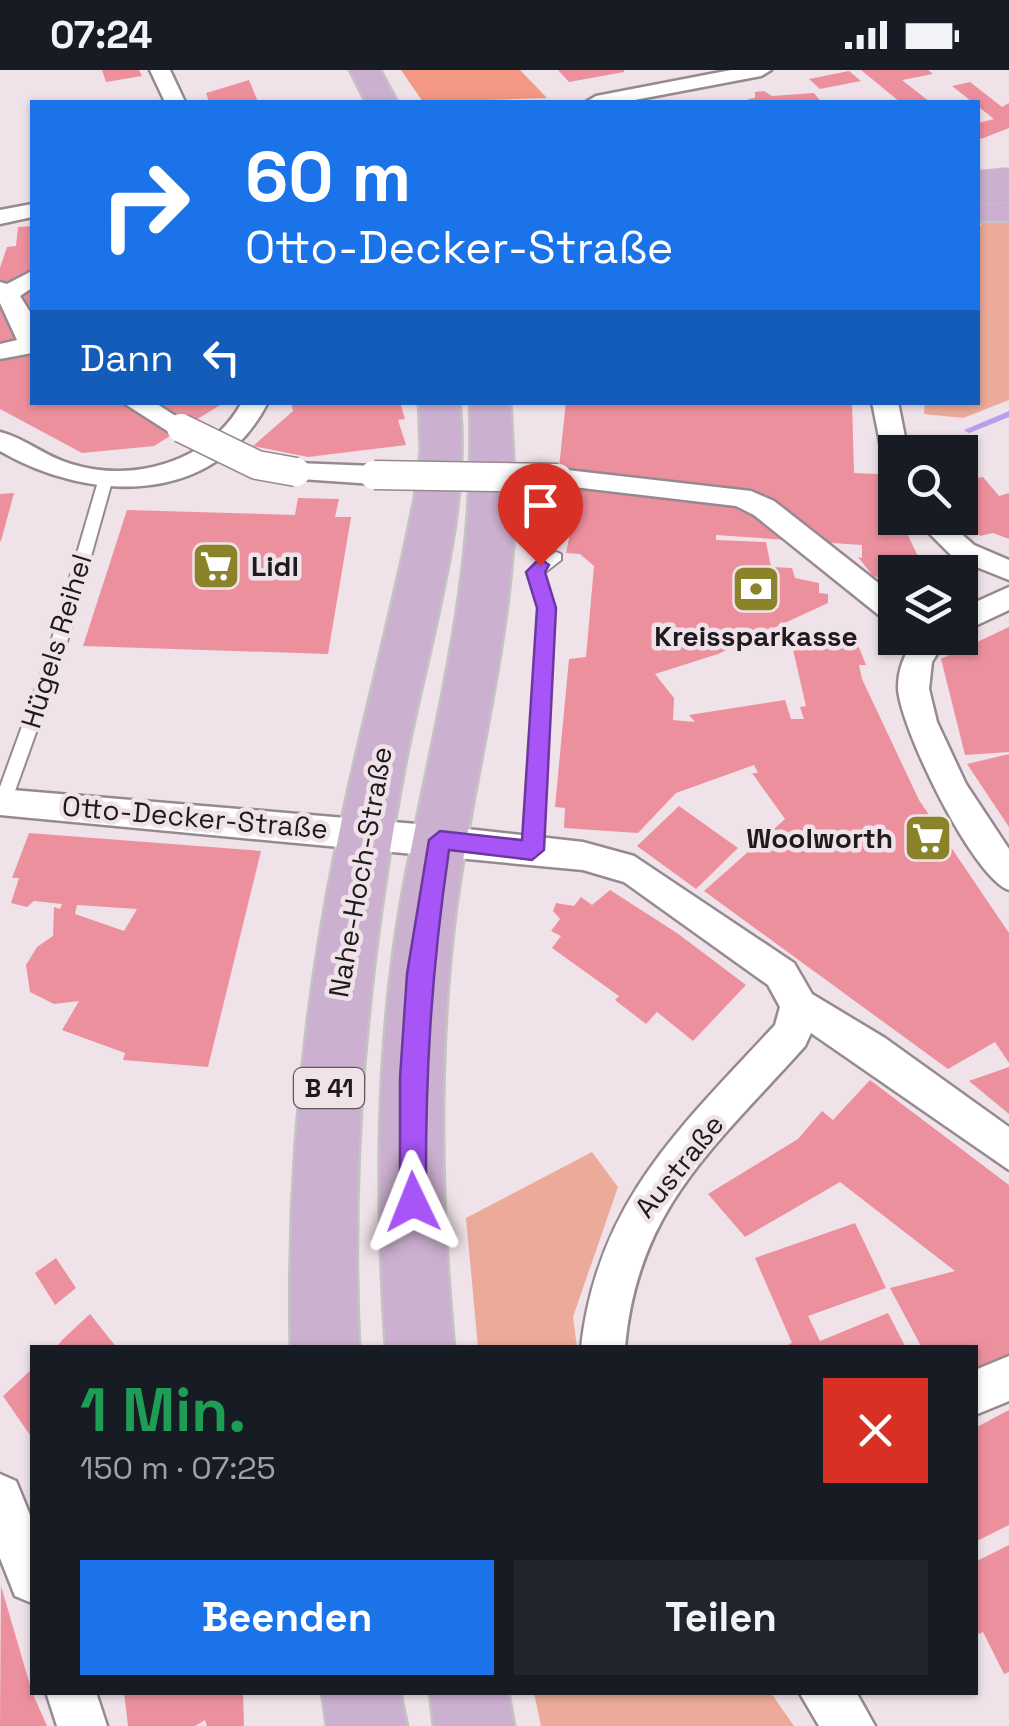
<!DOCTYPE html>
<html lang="de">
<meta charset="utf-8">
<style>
:root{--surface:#171b24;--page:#20242c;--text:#f1f3f6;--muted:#9ea1a6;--accent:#1a73e8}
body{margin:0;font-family:"Space Grotesk",sans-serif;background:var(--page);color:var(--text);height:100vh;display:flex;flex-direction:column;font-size:38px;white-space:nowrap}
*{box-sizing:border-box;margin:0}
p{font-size:32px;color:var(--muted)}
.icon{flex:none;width:55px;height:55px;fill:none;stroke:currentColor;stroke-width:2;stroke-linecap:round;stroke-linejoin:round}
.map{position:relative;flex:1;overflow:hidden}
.drawer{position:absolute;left:30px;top:1275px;width:948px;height:350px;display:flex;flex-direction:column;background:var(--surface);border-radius:0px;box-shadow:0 2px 8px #0004}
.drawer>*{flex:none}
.hud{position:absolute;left:30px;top:30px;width:950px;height:305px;border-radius:0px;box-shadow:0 2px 8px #0004;background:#1a73e8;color:#fff;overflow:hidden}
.buttons{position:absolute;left:878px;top:365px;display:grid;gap:20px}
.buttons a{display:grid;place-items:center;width:100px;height:100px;border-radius:0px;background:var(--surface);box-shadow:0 2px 8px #0004;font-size:50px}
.pin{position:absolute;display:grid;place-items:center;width:85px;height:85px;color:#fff;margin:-102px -42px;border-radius:50% 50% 50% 0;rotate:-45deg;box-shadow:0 0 10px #0007}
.pin .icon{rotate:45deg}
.me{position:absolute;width:110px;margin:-55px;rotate:358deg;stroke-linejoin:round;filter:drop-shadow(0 0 8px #0008)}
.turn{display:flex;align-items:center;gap:35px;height:210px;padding:0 50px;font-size:45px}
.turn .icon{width:130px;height:130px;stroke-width:2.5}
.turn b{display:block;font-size:70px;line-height:85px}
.then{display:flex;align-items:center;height:95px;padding:0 50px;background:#0003;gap:20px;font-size:38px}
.round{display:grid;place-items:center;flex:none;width:105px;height:105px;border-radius:0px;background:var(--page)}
.head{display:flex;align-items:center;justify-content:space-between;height:170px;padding:0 50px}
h1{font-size:60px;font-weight:600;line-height:75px;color:#1e9e55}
.cta{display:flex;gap:20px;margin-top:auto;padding:20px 50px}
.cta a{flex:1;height:115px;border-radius:0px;background:var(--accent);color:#fff;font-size:40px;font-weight:600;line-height:115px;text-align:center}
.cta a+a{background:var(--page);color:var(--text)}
.status{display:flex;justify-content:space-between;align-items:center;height:70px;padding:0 50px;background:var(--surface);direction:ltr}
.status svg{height:28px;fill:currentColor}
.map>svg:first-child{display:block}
.green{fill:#ecaa9a}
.forest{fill:#f29883}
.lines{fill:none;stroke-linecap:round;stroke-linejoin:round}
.stream{fill:#bb9fed;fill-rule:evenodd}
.building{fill:#ed909e;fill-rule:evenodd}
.lane-casing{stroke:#96898f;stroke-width:4}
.street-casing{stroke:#96898f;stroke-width:5}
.primary-casing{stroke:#c5c3c4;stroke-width:5}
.lane{fill:#fff;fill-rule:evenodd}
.street{fill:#fff;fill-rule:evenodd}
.primary{fill:#ccb0cf;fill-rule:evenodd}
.street-bridge-casing{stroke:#96898f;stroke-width:31;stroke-linecap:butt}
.primary-bridge-casing{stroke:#c5c3c4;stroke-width:36;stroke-linecap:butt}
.street-bridge{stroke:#fff;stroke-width:28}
.primary-bridge{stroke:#ccb0cf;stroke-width:34}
.route{fill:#a855f7;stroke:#6d37a1;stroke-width:2.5}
.labels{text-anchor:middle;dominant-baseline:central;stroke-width:9;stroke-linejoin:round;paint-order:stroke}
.shield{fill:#f0e2e9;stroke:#5e565a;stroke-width:2.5}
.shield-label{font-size:25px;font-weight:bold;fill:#1f1a1d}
.poi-label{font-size:28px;font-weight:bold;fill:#1f1a1d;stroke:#f0e2e9;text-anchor:start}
.street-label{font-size:28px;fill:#1f1a1d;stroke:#f0e2e9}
</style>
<div class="status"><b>07:24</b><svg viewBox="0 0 49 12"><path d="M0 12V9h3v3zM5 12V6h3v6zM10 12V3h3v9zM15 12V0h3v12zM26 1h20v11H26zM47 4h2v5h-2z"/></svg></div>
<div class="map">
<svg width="1009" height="1656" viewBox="0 0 1009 1656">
<rect width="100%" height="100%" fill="#f0e2e9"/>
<g class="green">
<path d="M1009 139V330L963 348 924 344 925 333 978 332V163L982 152Z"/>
<path d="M592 1082 618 1117 573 1247 577 1277H478L466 1148Z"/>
<path d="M534 1623H771L794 1656H541Z"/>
</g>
<path class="forest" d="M401 0H520L547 28 423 32Z"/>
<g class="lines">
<path class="stream" d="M1009 341V347L972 362 969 363 964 360Z"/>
</g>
<g class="building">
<path d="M102 0H139L142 6 106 12Z"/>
<path d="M558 0H624V2L569 12Z"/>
<path d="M861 0H928L933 4 902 10 930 32H900Z"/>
<path d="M849 1 861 11 820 19 809 9Z"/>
<path d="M249 10 258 32H209L206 23Z"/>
<path d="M970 12 1002 37 1009 33V58L981 69 978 66V53L994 49 952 16Z"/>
<path d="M764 21 772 26 814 23 821 32H750L748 29 755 28V22Z"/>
<path d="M32 156V332H225L154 376 82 383 0 339V198L7 177 16 176 18 157Z"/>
<path d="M291 332H400L405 349 398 350 406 375 308 387 253 376 293 341Z"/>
<path d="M566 332H852L854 403 879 404 894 436 895 448H900L921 493 918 501 895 502V511L873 506 858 487 862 488V475L716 465V470L766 472 771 497 792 498 795 508 819 513V523L828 524V533L718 584 655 604 674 628 673 650 695 652 689 645 785 630 791 649H804L800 637 806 636 791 571 854 565 866 595H859L862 609 919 730 1009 863V993L995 972 948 999 704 821 785 749 752 703H758L754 695 676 723 638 763 564 758 565 738 555 737 569 589 586 587 594 496 580 484 566 483 572 454 553 453Z"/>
<path d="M983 407 999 426 1009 423V469L993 463 980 466 960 442V411Z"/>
<path d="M14 423 1 471H0V424Z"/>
<path d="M298 428 339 429 335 447H351L328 584 83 576 127 440 295 445Z"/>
<path d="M1009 557V682L965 685 941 589Z"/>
<path d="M1009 684V757L967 694Z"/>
<path d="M679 736 738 778 696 819 637 776Z"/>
<path d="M29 763 261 781 208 997 123 990 125 983 62 960 79 931 54 934 30 922 26 895 37 877 53 866 54 837 60 839 62 834 34 831 27 837 11 833 19 808H12ZM77 835 137 839 124 861 75 844Z"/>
<path d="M610 820 677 863 746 915 693 971 657 942 646 954 615 930 619 926 552 878 561 866 551 861 560 849 553 841 556 833 574 836 581 827 592 835Z"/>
<path d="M1009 997V1044L969 1011Z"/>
<path d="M870 1010 1009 1115V1293L975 1309V1278H922L890 1218 955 1201 840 1112 745 1167 708 1124 798 1069 822 1041 833 1050Z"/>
<path d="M855 1153 886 1218 808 1246 820 1271 888 1243 906 1278H781L792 1273 755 1188Z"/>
<path d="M56 1188 76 1218 55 1235 35 1203Z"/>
<path d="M90 1244 117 1278H56L62 1270Z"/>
<path d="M32 1299V1368L3 1326Z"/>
<path d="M1009 1340V1455L975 1472V1358Z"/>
<path d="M1009 1475V1602L1004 1604 983 1562 979 1564 975 1558V1492Z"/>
<path d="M1 1516 32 1622 47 1656H0Z"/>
<path d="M124 1622H243L244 1656H207L205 1650 195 1656H128Z"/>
</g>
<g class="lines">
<g class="lane-casing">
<g id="lane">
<path d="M106 404 113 408 61 593 11 732 3 739 0 738V717L45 593 99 408Z"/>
<path d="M556 482 561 484V490L543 504 553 538 542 780 539 785H527L524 780 539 538 528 502Z"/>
</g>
</g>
<g class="street-casing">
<g id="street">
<path d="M150 0H170L185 32H165Z"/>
<path d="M731 0H771L761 6 624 32H586L596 26Z"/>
<path d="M32 134V147L0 154V140Z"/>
<path d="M32 201V218L20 226 32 245V283L0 289V274L17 270 0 233V212L7 214Z"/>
<path d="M122 332H154L194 358 181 366 172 364Z"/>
<path d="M242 332H268C215 437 90 433 0 381V362C25 368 46 387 71 394 134 414 211 391 242 332Z"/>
<path d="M872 332H898L908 382H895V391L882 382Z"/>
<path d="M296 393 374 396 388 405 374 414 286 408 283 402 286 396Z"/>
<path d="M558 399 751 421 774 431 895 526V553L885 550 754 445 736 436 548 414 544 408 548 402Z"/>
<path d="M914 448H943L974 475 1009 490V510L954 488Z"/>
<path d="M1009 517V540L960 563V539Z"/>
<path d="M916 568H947L932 592 929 619 937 652 966 714 1009 779V820C973 808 900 658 898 618 898 597 905 584 916 568Z"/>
<path d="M0 719 440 756 583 772 634 786 794 893 812 924 885 968 1009 1057V1100L811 963 805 976C717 1075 637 1137 625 1278H581C597 1132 681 1057 775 955L780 937 768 915 624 812 583 800 0 745Z"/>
<path d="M1009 1286V1331L975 1345V1300Z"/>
<path d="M0 1404 16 1411 32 1450V1533L15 1526 0 1488Z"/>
<path d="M46 1622H96L107 1656H57Z"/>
<path d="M799 1622H856L875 1656H819Z"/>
</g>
</g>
<g class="primary-casing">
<g id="primary">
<path d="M350 0H380L397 32H366Z"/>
<rect x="978" y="131" width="31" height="20"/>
<path d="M419 332H459C473 444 423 592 403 705 368 896 350 1084 359 1278H291C287 1108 303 940 337 774 360 657 393 543 415 427L421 380Z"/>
<path d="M470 332H510C513 381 516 429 513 477 504 599 472 717 456 837 437 984 440 1130 454 1278H386C376 1129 376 980 401 833 432 658 477 513 470 332Z"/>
<path d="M322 1622H400L407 1656H327Z"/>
<path d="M430 1622H508L514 1656H434Z"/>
</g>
</g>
<use href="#lane" class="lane"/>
<use href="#street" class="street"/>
<use href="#primary" class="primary"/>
<g class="street-bridge-casing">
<g id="street-bridge">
<path d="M181 358 257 395 296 402"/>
<path d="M374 405 558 408"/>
</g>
</g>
<g class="primary-bridge-casing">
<path id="primary-bridge" d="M978 118 1009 115"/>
</g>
<use href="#street-bridge" class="street-bridge"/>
<use href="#primary-bridge" class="primary-bridge"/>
</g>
<path class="route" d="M540 488 549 495 545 502 556 538 544 780 532 790 449 780C431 903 425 1007 426 1132L422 1141 413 1145 404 1141 400 1132V1008L407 904 429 770 440 761 522 770 537 538 526 502Z"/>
<defs>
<g id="supermarket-square" transform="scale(2.5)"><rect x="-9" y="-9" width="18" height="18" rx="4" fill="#8a832a" stroke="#f0e2e9"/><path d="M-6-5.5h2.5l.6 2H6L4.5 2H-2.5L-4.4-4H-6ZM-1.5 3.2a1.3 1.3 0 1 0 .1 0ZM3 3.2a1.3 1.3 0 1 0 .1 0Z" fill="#fff"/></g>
<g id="bank-square" transform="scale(2.5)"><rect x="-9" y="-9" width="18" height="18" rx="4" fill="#8a832a" stroke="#f0e2e9"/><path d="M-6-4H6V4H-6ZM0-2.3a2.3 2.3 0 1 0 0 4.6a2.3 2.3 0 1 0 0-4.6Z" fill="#fff"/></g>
</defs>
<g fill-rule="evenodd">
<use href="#supermarket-square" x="216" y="496"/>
<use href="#bank-square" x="756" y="519"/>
<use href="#supermarket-square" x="928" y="768"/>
</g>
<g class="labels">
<rect class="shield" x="294" y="998" width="70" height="40" rx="8"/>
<g class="shield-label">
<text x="329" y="1018">B 41</text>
</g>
<g class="poi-label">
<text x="251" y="496">Lidl</text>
<text x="756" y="566" text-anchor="middle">Kreissparkasse</text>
<text x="893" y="768" text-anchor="end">Woolworth</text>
</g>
<g class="street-label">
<text transform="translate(56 571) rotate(-73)">Hügels Reihel</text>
<text transform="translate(195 747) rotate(5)">Otto-Decker-Straße</text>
<text transform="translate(360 802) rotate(-80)">Nahe-Hoch-Straße</text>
<text transform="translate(679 1096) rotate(-51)">Austraße</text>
</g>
</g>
</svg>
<div class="buttons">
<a><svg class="icon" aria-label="search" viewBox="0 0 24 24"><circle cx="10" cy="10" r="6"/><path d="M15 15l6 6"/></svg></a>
<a><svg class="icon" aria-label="layers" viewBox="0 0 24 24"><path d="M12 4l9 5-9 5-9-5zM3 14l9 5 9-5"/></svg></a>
</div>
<div class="pin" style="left:540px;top:495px;background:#d93025"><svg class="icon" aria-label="arrive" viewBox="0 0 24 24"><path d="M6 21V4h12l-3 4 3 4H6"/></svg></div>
<svg class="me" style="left:413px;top:1132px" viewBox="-20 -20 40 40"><path d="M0-17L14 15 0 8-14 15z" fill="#a855f7" stroke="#fff" stroke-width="4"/></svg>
<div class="hud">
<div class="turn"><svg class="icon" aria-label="right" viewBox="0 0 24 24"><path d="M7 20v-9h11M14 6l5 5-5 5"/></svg><div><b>60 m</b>Otto-Decker-Straße</div></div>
<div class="then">Dann<svg class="icon" aria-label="left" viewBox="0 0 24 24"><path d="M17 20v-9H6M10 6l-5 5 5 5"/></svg></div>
</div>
<section class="drawer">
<div class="head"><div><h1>1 Min.</h1><p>150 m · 07:25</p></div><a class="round" style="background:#d93025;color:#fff"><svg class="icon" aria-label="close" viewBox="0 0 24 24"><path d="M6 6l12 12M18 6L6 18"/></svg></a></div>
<div class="cta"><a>Beenden</a><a>Teilen</a></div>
</section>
</div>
